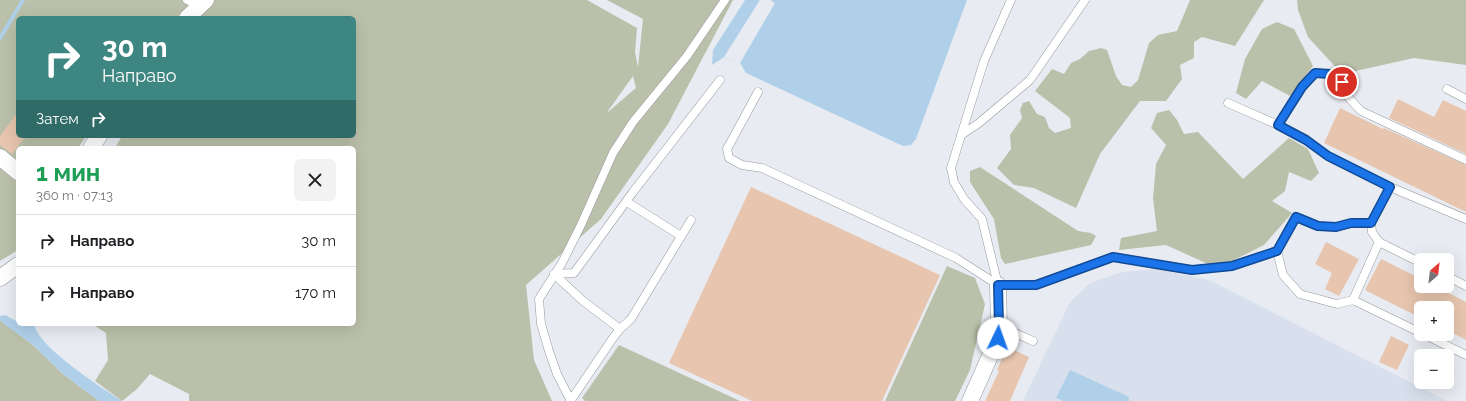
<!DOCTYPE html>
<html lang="ru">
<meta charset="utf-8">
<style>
:root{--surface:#fff;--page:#f2f2f2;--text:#202124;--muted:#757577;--line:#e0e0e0}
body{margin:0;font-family:Raleway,sans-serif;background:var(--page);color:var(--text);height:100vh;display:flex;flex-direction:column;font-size:15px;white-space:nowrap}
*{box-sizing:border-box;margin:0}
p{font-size:13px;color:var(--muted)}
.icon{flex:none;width:22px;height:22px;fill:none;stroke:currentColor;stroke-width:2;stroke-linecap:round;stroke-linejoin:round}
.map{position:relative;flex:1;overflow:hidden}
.details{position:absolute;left:16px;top:146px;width:340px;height:180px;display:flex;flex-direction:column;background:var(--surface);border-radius:6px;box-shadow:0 4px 16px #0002}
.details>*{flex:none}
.banner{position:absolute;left:16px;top:16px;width:340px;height:122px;border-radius:6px;box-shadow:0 4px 16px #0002;background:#3e8681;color:#fff;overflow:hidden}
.needle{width:26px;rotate:28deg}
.buttons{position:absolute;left:1414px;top:253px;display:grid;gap:8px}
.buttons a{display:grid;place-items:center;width:40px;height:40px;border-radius:6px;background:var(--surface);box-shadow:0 4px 16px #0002;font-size:20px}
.pin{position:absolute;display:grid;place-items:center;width:34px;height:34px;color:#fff;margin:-17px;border:2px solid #fff;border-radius:50%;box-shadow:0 1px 4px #0007}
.me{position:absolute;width:44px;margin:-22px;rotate:3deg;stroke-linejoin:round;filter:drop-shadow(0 0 3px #0008)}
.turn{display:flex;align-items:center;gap:14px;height:84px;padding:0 20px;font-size:18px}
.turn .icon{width:52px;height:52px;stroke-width:2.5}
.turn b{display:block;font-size:28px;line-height:34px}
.then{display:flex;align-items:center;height:38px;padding:0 20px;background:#0003;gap:8px;font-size:15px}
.round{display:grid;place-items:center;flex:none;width:42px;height:42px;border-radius:6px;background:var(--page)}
.headline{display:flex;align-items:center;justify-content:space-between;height:68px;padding:0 20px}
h1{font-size:24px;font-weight:700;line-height:30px;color:#1e9e55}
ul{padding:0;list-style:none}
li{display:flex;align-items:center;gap:12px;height:52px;padding:0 20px;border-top:1px solid var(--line)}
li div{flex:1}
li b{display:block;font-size:15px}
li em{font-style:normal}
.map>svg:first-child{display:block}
.built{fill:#d7e0ec}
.green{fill:#bac0a9;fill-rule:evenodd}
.water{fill:#b0d0e9}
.pier{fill:#e8ecf2}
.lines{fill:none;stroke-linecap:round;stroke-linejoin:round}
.stream{stroke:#b0d0e9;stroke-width:4}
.building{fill:#e7c5ae}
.lane-casing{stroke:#94979d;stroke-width:9}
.street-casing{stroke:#94979d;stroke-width:17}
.lane{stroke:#fff;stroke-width:8}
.street{stroke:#fff;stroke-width:16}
.route-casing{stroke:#114b97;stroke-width:10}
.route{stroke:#1a73e8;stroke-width:7}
</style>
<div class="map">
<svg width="1466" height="401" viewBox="0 0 1466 401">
<rect width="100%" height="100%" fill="#e8ecf2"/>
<path class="built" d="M1156 269 1209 280 1447 401H1023L1070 302 1090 283 1122 272Z"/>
<g class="green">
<path d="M0 0H200L181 18H18V136H86L78 148H18V250L0 261Z"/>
<path d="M211 0H587L637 28 635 52 638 67 643 19 607 0H733L668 124 601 219 526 285 534 360 552 401H189V394L150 374 137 389 122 401 95 381 108 360 106 333 92 324H354V148H115L122 136H354V18H195ZM633 76 636 88 608 112V111Z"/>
<path d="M1190 0H1264L1235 46 1202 37 1194 42V58L1180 65 1182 79 1166 101H1140L1100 154 1076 208 1034 188 1014 185 997 168 1011 149 1010 135 1022 118 1020 110 1023 103 1029 101 1037 114 1045 117 1049 128 1055 133 1071 128 1070 118 1035 91 1052 69 1064 74 1071 63 1080 59 1089 51 1101 48 1107 50 1116 76 1122 85 1131 87 1138 80 1149 43 1158 35 1177 31Z"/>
<path d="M1297 0H1466V65L1414 58 1342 74 1308 37 1298 10Z"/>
<path d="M1277 22 1294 29 1313 66 1290 96 1262 81 1246 99 1236 93 1245 59 1262 29Z"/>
<path d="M1169 110 1177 120 1184 134 1198 132 1243 179 1289 138 1308 149 1319 173 1311 181 1289 172 1285 191 1272 201 1292 213 1264 245 1232 261 1208 264 1166 245 1119 250 1121 238 1157 231 1153 198 1156 164 1166 145 1151 128 1157 113Z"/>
<path d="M980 167 1078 231 1091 233 1096 236 1091 245 1005 264 1001 258 994 219 970 182V171Z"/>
<path d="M947 266 975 278 985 304 970 370 955 401H885Z"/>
<path d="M0 320 33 345 63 374 99 401H0Z"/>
<path d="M619 345 740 401H585L582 398Z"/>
</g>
<g class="water">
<path d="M745 0H967L916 139 911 145 903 146 746 73 740 63 724 57 712 65 713 50Z"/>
<path d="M5 315 16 321 18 320V324H34C39 348 101 387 122 401H99L63 374 33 345 4 324 0 320V316Z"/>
<path d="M1070 370 1129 397V401H1063L1056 398Z"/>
</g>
<path class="pier" d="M760 0H770L775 3 740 63 724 57Z"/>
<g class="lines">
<path class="stream" d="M0 38 23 0"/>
</g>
<g class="building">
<path d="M1398 99 1434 117 1443 100 1466 111V154L1389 118Z"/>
<path d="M1340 108 1383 129 1384 128 1466 165V212L1324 143Z"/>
<path d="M18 112V136H26L12 154 0 145V136Z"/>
<path d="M751 187 940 275 882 401H752L669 363Z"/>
<path d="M1326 242 1359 259 1339 296 1325 289 1332 273 1315 264Z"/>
<path d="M1381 259 1421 279V286H1435L1466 302V340L1447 330V308H1421V318L1365 290Z"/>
<path d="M1391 336 1409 345 1397 370 1379 362Z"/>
<path d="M1007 347 1029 357 1010 401H985L999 371 997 370Z"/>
</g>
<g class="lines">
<g class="lane-casing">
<g id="lane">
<path d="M187 0 199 6"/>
<path d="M1447 89 1466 99"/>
<path d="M758 92 727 149 729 158 742 165 762 168 956 258 998 285H1035L1113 257 1192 270 1232 266 1277 251 1296 217 1317 226 1336 227 1351 223H1371L1390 187"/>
<path d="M1228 103 1278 125 1306 139 1328 156 1390 187 1466 219"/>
<path d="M1278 125 1302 87 1315 73 1330 74 1342 82 1348 97 1361 111 1466 160"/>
<path d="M961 135 979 123 1030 80 1085 0"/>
<path d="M627 202 681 236"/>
<path d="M1371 223 1372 232 1379 242 1421 263"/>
<path d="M1277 251 1283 275 1300 294 1337 304 1353 300 1421 333"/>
<path d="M554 274 574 273 633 192 720 80"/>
<path d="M554 274 583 301 620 329"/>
<path d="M1447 276 1466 286"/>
<path d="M998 285 982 219 964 199 954 182 951 168 984 61 1011 0"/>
<path d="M1353 300 1379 242"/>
<path d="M999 326 1033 341"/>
<path d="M1423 334 1466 355"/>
<path d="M571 400 613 338 620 329 631 319 691 220"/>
<path d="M571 401 557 374 549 351 541 324 539 299 562 263 581 225 613 153 633 122 687 56 725 0"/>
</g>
</g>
<g class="street-casing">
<g id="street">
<path d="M187 18 206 0"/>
<path d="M91 148 99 136"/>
<path d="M0 157 18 172"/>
<path d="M0 278 18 265"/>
<path d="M970 401 998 338 999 326 998 285"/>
</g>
</g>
<use href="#lane" class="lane"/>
<use href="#street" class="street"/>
</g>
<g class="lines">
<g class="route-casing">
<path id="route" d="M998 338 999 326 998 285H1036L1113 257 1192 270 1232 266 1277 251 1296 217 1318 226 1336 227 1351 223H1371L1390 187 1328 156 1306 140 1278 125 1302 87 1315 73 1330 74 1342 82"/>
</g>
<use href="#route" class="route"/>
</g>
</svg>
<div class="buttons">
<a><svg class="needle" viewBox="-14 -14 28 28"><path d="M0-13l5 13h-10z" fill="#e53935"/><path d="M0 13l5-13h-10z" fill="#757577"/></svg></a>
<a>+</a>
<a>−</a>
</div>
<div class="pin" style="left:1342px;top:82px;background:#d93025"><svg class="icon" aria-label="arrive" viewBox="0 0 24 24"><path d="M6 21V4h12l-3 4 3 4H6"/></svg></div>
<svg class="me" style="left:998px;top:338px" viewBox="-20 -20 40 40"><circle r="19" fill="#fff"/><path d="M0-13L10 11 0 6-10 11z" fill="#1a73e8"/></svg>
<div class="banner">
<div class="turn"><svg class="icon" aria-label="right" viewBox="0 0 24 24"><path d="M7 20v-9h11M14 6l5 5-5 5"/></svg><div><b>30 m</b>Направо</div></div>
<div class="then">Затем<svg class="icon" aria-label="right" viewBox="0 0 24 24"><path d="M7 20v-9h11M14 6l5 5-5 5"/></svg></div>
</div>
<section class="details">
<div class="headline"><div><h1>1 мин</h1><p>360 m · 07:13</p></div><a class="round"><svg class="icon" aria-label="close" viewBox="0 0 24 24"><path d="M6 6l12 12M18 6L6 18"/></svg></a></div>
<ul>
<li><svg class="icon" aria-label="right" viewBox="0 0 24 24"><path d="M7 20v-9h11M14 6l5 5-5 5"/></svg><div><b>Направо</b></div><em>30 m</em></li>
<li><svg class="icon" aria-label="right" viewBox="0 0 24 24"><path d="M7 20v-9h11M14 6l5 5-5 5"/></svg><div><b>Направо</b></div><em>170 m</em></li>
</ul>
</section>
</div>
